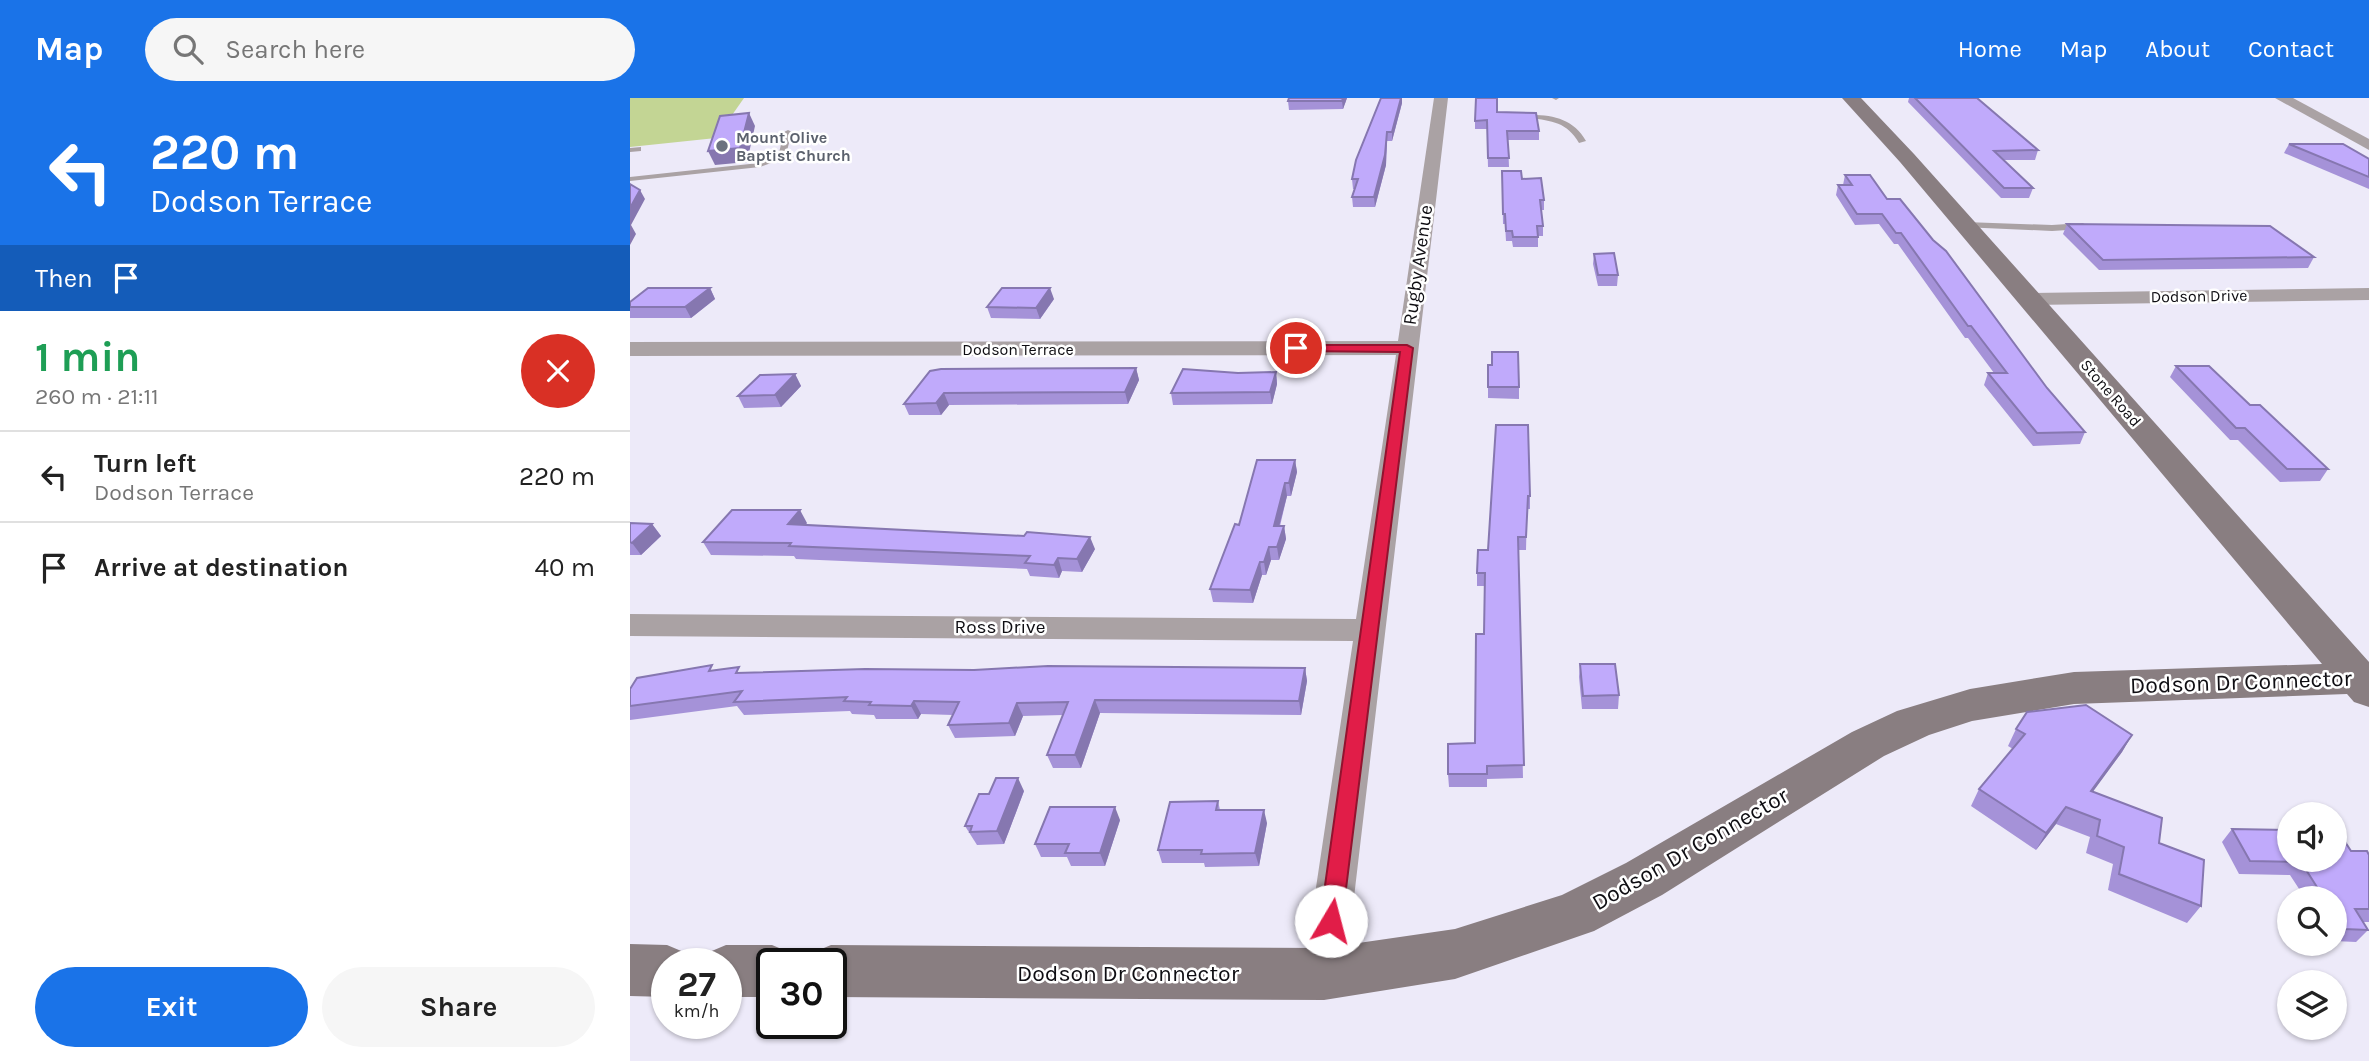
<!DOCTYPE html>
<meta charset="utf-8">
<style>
:root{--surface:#fff;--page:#f6f6f6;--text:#222;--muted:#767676;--line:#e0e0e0;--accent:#1a73e8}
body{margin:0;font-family:Karla,sans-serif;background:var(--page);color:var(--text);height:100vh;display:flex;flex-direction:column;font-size:26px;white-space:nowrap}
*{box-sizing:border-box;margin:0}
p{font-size:23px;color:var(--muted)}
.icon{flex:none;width:38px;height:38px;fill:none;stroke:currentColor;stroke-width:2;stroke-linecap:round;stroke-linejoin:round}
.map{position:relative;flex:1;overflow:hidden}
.panel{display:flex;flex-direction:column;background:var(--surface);width:630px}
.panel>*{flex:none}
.banner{background:#1a73e8;color:#fff;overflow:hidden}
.controls{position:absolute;left:1647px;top:704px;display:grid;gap:14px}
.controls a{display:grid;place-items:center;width:70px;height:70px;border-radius:50%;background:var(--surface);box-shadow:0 2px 5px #0004;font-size:35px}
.speed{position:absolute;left:21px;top:850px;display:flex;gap:14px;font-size:35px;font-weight:700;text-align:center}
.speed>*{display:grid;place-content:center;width:91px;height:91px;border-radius:50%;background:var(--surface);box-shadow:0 2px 5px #0004;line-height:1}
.speed small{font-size:18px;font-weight:400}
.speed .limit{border:4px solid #111;border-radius:10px;background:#fff;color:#111}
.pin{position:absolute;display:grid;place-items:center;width:60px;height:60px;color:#fff;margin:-30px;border:4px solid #fff;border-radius:50%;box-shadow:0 2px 7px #0007}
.me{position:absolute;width:77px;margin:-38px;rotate:8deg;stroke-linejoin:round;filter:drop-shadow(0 0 5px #0008)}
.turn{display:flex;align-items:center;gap:24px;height:147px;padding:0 35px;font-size:32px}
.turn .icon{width:91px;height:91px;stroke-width:2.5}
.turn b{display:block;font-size:49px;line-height:60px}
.then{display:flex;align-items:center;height:66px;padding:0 35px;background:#0003;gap:14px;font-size:26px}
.round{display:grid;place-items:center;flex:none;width:74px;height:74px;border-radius:37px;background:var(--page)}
.summary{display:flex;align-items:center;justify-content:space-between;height:119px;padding:0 35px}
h1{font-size:42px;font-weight:700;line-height:52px;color:#1e9e55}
.cta{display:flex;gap:14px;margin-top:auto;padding:14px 35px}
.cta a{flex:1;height:80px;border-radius:42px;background:var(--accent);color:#fff;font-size:28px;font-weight:700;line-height:80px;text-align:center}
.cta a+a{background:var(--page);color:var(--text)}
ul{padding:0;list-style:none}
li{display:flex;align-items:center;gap:21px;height:91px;padding:0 35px;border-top:2px solid var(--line)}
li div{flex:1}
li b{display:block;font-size:26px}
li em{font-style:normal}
header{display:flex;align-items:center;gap:42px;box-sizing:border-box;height:98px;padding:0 35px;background:var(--accent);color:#fff}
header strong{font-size:33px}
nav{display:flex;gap:38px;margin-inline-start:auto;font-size:24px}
.search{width:490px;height:63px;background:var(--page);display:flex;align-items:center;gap:18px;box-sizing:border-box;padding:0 24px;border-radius:38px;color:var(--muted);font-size:26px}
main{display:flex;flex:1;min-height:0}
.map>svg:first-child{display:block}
.green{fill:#c3d594}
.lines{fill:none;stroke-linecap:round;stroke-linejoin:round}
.lane{fill:#aaa2a4;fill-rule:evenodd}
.street{fill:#aaa2a4;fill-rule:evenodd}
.secondary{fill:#897e81;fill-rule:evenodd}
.wall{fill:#a592d8}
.shaded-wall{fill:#8677b0}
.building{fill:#c0aafb;stroke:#8677b0;stroke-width:2}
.route{fill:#e11d48;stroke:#92132f;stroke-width:2}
.worship-dot{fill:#6b7280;stroke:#fff;stroke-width:2.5}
.labels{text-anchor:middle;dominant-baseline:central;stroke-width:5;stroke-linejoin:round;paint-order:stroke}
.far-worship-label{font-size:16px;font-weight:bold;fill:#5b616d;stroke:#fff;text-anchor:start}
.far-street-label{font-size:16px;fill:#0e0d12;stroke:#fff}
.street-label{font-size:19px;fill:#0e0d12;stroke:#fff}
.near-street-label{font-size:23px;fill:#0e0d12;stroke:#fff}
</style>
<header>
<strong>Map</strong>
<div class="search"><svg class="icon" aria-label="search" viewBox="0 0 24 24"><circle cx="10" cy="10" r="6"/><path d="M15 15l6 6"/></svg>Search here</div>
<nav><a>Home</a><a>Map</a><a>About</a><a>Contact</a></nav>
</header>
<main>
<section class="panel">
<div class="banner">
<div class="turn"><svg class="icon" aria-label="left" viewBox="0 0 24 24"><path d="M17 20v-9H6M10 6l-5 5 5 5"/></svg><div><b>220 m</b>Dodson Terrace</div></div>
<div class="then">Then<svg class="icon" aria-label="arrive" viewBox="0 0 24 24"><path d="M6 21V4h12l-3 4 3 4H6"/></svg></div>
</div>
<div class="summary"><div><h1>1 min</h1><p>260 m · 21:11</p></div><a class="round" style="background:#d93025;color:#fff"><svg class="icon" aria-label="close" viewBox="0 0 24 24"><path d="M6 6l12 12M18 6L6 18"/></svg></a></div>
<ul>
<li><svg class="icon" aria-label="left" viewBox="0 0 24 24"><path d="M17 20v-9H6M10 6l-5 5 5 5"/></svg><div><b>Turn left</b><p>Dodson Terrace</p></div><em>220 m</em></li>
<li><svg class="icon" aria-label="arrive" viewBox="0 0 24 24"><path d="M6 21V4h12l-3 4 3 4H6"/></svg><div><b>Arrive at destination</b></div><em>40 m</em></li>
</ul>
<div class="cta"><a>Exit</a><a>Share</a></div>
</section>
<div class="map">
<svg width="1739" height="963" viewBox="0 0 1739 963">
<rect width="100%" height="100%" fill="#edeaf9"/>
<path class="green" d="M0 0H114L86 40 0 49Z"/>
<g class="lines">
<g class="lane">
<path d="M922 0H929L926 2Z"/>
<path d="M902 17C925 17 944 22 956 43L949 45C937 24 922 23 900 20Z"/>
<path d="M158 32 162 34 155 60 130 69 0 83V79L129 65 148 59 154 34Z"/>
<path d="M11 49V53L0 54V50Z"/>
<path d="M1335 124 1422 127 1453 125 1457 128 1453 131 1422 133 1332 129V125Z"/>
</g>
<g class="street">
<path d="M804 0H818L715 876 709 890 694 896 679 890 673 876 723 543 0 538V516L726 521 766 257 0 258V244L768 243Z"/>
<path d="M1645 0H1663L1739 41V52Z"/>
<path d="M1739 190V202L1399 207 1392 205 1389 201 1392 197 1399 195Z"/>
</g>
<g class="secondary">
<path d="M1212 0H1231L1284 56 1739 564V609L1724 604 1717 596 1444 606 1342 623 1299 637 1254 658 1032 797 964 833 825 881 694 902 201 899V866H176L182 855 201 847 694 850 825 831 932 797 996 765 1222 634 1267 613 1340 591 1444 574 1692 566 1270 64Z"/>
<path d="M0 846 37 847 56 855 62 866H37V899L0 898Z"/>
<path d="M96 847H142L161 855 167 866H142V899H96V866H71L77 855Z"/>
</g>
</g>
<g class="wall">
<path d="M717 0 713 11 659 12 658 3Z"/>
<path d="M751 0H772V5L762 43H757L756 67 745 109H723L722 99 725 91H723L722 81Z"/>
<path d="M1279 0H1347L1408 52 1405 62H1374L1403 90 1399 100H1371L1278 4Z"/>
<path d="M867 14 909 33V42H878L879 69H858L857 31H845V23Z"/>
<path d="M1659 46 1739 61V91L1654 55Z"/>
<path d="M872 73 892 81 914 102V112H911L913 128V138H908V149H883L882 143H876L875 126H873Z"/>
<path d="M1215 77 1257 101 1455 334 1450 346 1403 348 1354 287 1358 275H1364L1338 240H1335L1268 146H1264L1249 126 1225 127 1206 97 1208 87H1213Z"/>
<path d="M1437 126 1684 159 1678 170 1469 172 1433 136Z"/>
<path d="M964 156 988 177 987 188H968L963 166Z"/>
<path d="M80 190 85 201 61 220H0V204Z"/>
<path d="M424 201 410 221 361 220 357 209Z"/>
<path d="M858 267 889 289V301L858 300Z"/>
<path d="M1546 268 1620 307 1698 371 1690 383 1650 384 1608 342H1600L1540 279Z"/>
<path d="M506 270 509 282 498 306 319 307 311 317H279L274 306 300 273Z"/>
<path d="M646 274 647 286 642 306 543 307 541 295Z"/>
<path d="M165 276 171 288 151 309 114 310 108 298Z"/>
<path d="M866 327 900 398V411H897L896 452H888L893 680 857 681V689H819L818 676 845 645 854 536 855 488H847V475L858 452Z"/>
<path d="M665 362 667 374 661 398H657L650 428H654L656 441 649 462H641L636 477H632L623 505 583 504 580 491 609 427Z"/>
<path d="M0 425 22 426 31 438 11 457H0Z"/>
<path d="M177 425 175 427 465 451 452 474 432 473 429 480 400 478 397 471 166 461 164 458 81 457 73 444Z"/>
<path d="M950 566 989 597 988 611H952L949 579Z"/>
<path d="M675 570 677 583 671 617 470 615 451 670H423L417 657 433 617 393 618 385 638 325 640 318 627 323 617 291 616 288 621H246L244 617 222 616 220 613 114 617 107 608 0 622V591L85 572 112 575Z"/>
<path d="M1386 631 1502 637 1492 654 1463 693 1529 745 1571 808 1557 825 1478 792 1483 766 1456 755 1460 739 1426 726 1406 752 1341 708 1349 691 1383 651 1378 648Z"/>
<path d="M394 693 374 746 347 747 335 728 359 696Z"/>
<path d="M588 703 590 712 637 725 629 768 575 769 574 765H532L528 752Z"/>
<path d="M490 722 475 768H441L437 759H411L405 746Z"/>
<path d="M1602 731 1739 757V824H1733L1738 832 1726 844 1704 843V800H1675L1660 777 1609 776 1592 744Z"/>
</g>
<g class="shaded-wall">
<path d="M713 0H717L713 11 712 3Z"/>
<path d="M771 0H772V5L762 43V34Z"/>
<path d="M119 15 125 28 117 64 85 67 78 53Z"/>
<path d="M757 34 756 67 745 109 744 99Z"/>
<path d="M10 92 15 101 1 127 6 136 0 147V110Z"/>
<path d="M80 190 85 201 61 220 55 209Z"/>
<path d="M420 190 424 201 410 221 406 210Z"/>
<path d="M506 270 509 282 498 306 495 294Z"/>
<path d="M646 274 647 286 642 306 640 294Z"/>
<path d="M165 276 171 288 151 309 145 297Z"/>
<path d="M314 295 319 307 311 317 306 305Z"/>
<path d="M665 362 667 374 661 398 659 385Z"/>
<path d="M655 385 657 398 646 440 644 428Z"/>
<path d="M170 412 177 425 165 439 158 426Z"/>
<path d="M22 426 31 438 11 457 2 445Z"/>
<path d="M654 428 656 441 649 462 647 449Z"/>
<path d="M460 439 465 451 452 474 447 461Z"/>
<path d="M639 449 641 462 636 477 634 464Z"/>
<path d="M428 460 432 473 429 480 424 467Z"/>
<path d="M630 464 632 477 623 505 620 492Z"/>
<path d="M675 570 677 583 671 617 669 603Z"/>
<path d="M465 602 470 615 451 670 445 657Z"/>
<path d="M284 603 291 616 288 621 281 608Z"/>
<path d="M387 605 393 618 385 638 379 625Z"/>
<path d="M1502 637 1492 654 1451 710 1461 693Z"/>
<path d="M388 680 394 693 374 746 367 733Z"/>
<path d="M485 709 490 722 475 768 470 755Z"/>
<path d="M1436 709 1426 726 1406 752 1416 735Z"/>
<path d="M634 712 637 725 629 768 625 755Z"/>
</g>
<g class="building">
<path d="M659 0H713L712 3H658Z"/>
<path d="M751 0H771L762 34H757L755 57 744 99H722L728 81H722L726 62Z"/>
<path d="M846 0H867V14L906 15 909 33H877L879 60H858L857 22 845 23Z"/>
<path d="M1285 0H1347L1408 52 1364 53 1403 90H1374Z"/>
<path d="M119 15 110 50 78 53 90 18Z"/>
<path d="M1659 46H1713L1739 61V79Z"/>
<path d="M872 73H891L892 81 911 80 914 102H910L913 128H907L908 139H883L882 133H876L875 116H873Z"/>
<path d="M1215 77H1240L1257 101H1270L1303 142 1316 153 1417 290 1455 334 1407 335 1358 275H1377L1341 228H1338L1271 135H1266L1252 116H1227L1208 87H1222Z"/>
<path d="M0 86 10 92 0 110Z"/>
<path d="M1437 126 1640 128 1684 159 1473 162Z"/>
<path d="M984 155 988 177H968L964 156Z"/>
<path d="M18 190H80L55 209H0V204Z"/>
<path d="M372 190H420L406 210 357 209Z"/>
<path d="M862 254H888L889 289H858V267H862Z"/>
<path d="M1546 268H1579L1620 307H1630L1698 371H1657L1615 330H1606Z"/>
<path d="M506 270 495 294 314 295 306 305 274 306 300 273 311 271Z"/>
<path d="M553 271 608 275 646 274 640 294 541 295Z"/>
<path d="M165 276 145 297 108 298 130 277Z"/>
<path d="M866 327H898L900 398H898L896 439H888L894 667 857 668V676H818V646L845 645 846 536H854L855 475H847L848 452H858Z"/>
<path d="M627 362H665L659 385H655L644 428H654L647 449H639L634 464H630L620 492 580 491 605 426 609 427Z"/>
<path d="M102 412H170L158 426 394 438 397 434 460 439 447 461 428 460 424 467 395 465 400 458 159 448 161 445 73 444Z"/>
<path d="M0 425 22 426 2 445 0 444Z"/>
<path d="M950 566H985L989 597 953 598Z"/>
<path d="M82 567 79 573 109 569 106 575 235 571 344 572 418 568 675 570 669 603 465 602 445 657H417L438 604 387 605 379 625 318 627 329 604 284 603 281 608 239 607 241 604 214 603 217 599 104 604 112 593 0 608V591L7 580Z"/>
<path d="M1456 607 1502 637 1461 693 1532 720 1529 745 1574 762 1571 808 1489 776 1494 749 1467 738 1470 722 1436 709 1416 735 1349 691 1395 636 1386 631 1397 614Z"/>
<path d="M366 680H388L367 733 340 734 342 728H335L349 696H359Z"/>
<path d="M588 703 586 712H634L625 755 571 756 572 752H528L540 704Z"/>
<path d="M420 709H485L470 755H435L439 746H405Z"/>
<path d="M1602 731 1659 732V761H1704V733H1708L1721 753H1737L1739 757V811H1725L1738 832 1714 831 1704 816V800H1694L1671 764 1620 763Z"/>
</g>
<path class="route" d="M666 247H777L783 250 712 823 709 830 701 833 693 830 690 823 770 254 662 253 660 250Z"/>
<circle class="worship-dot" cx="92" cy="48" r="7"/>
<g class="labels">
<g class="far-worship-label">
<text x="106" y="39">Mount Olive<tspan x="106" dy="18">Baptist Church</tspan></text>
</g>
<g class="far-street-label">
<text transform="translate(1569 198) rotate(-1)">Dodson Drive</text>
<text x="388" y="251">Dodson Terrace</text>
<text transform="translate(1481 295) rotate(49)">Stone Road</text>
</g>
<g class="street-label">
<text transform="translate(788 167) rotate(-82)">Rugby Avenue</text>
<text x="370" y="529">Ross Drive</text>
</g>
<g class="near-street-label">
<text transform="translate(1611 584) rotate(-2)">Dodson Dr Connector</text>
<text transform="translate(1060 751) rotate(-30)">Dodson Dr Connector</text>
<text x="498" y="875">Dodson Dr Connector</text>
</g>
</g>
</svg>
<div class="controls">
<a><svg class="icon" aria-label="sound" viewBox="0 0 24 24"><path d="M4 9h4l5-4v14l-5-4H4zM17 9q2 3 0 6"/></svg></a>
<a><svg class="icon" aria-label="search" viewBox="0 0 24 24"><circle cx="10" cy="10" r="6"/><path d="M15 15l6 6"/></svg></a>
<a><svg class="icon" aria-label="layers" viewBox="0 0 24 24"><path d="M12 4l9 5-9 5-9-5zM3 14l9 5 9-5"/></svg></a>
</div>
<div class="speed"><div>27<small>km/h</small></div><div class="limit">30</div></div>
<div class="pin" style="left:666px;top:250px;background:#d93025"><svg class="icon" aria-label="arrive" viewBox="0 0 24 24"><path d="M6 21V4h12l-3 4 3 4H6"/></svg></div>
<svg class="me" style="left:701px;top:823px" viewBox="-20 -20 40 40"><circle r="19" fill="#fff"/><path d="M0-13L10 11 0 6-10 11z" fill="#e11d48"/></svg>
</div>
</main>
